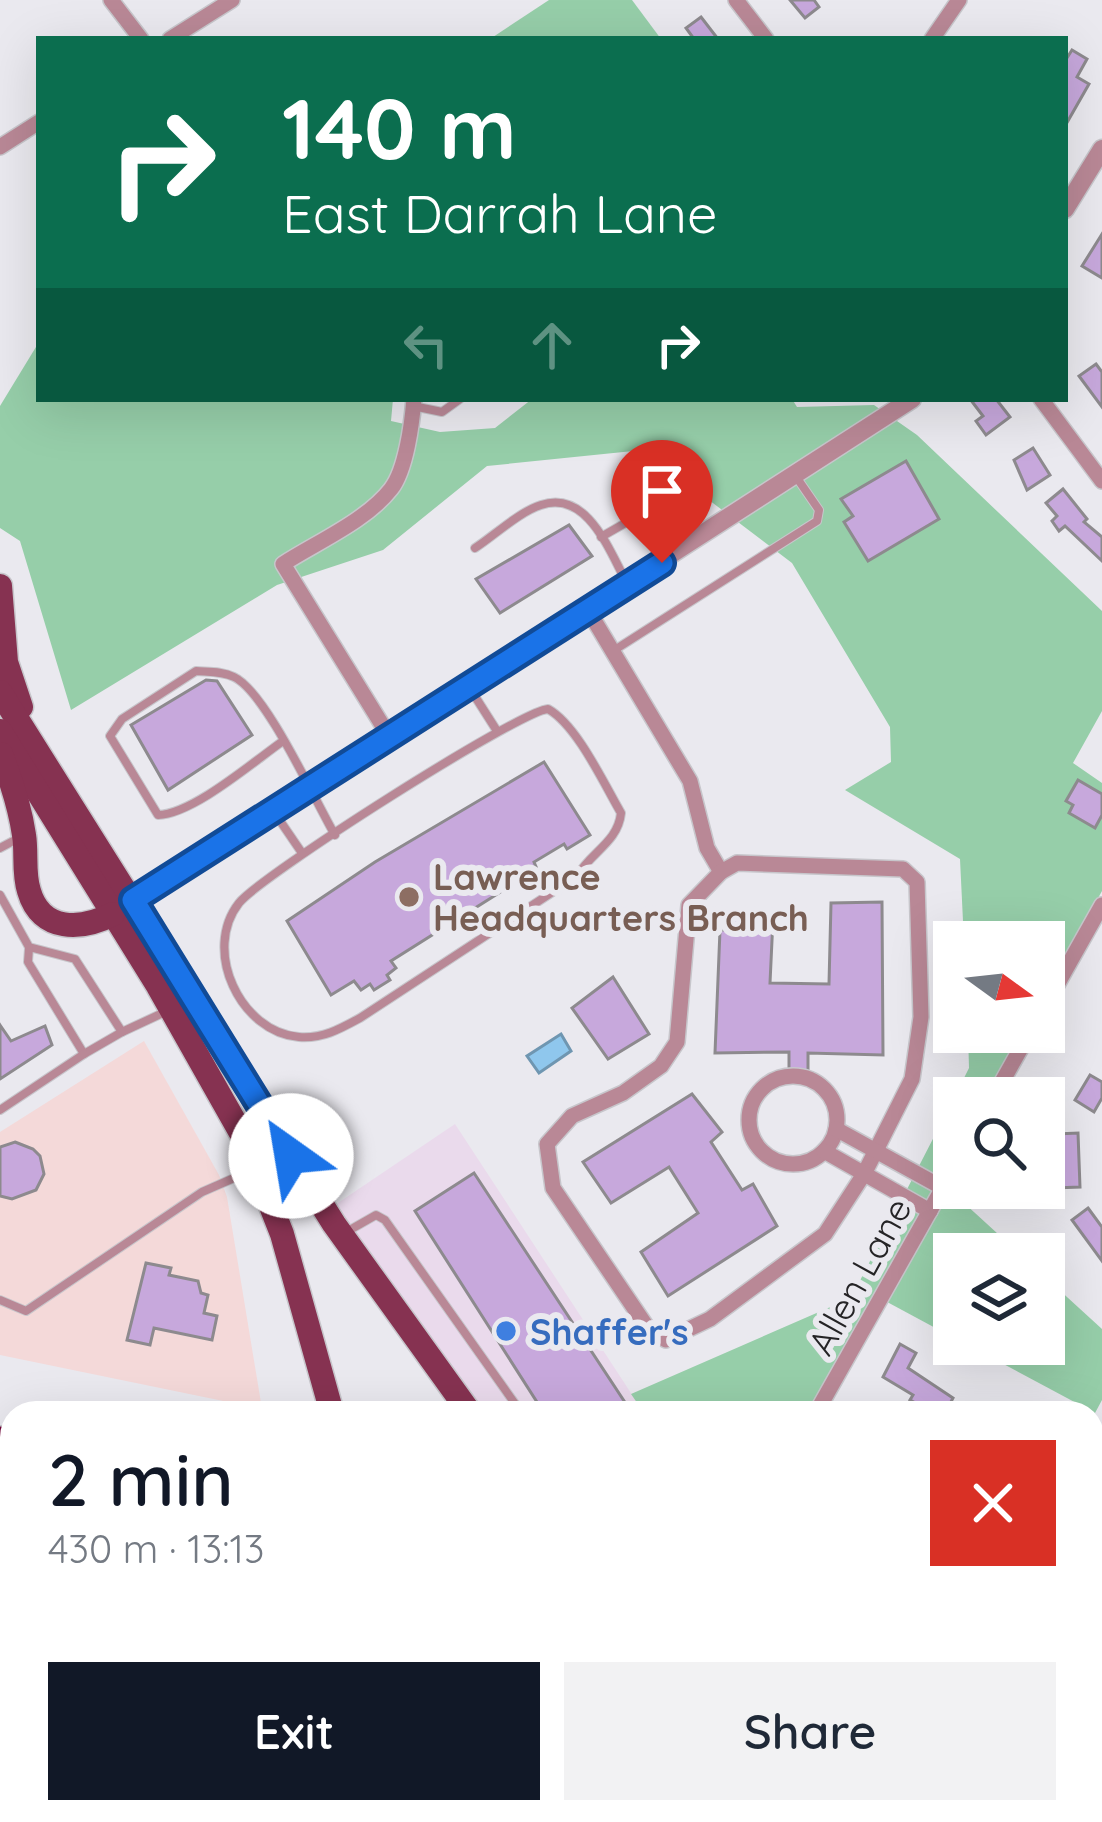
<!DOCTYPE html>
<meta charset="utf-8">
<style>
:root{--surface:#fff;--page:#f2f2f3;--text:#1f2937;--muted:#747a83;--accent:#111827}
body{margin:0;font-family:Quicksand,sans-serif;background:var(--page);color:var(--text);height:100vh;display:flex;flex-direction:column;font-size:45px;white-space:nowrap}
*{box-sizing:border-box;margin:0}
p{font-size:39px;color:var(--muted)}
.icon{flex:none;width:66px;height:66px;fill:none;stroke:currentColor;stroke-width:2;stroke-linecap:round;stroke-linejoin:round}
.map{position:relative;flex:1;overflow:hidden}
.sheet{position:absolute;left:0px;top:1401px;width:1104px;height:423px;display:flex;flex-direction:column;background:var(--surface);border-radius:36px 36px 0 0;box-shadow:0 12px 48px #0002}
.sheet>*{flex:none}
.guide{position:absolute;left:36px;top:36px;width:1032px;height:366px;border-radius:0px;box-shadow:0 12px 48px #0002;background:#0b6e4f;color:#fff;overflow:hidden}
.needle{width:78px;rotate:105deg}
.tools{position:absolute;left:933px;top:921px;display:grid;gap:24px}
.tools a{display:grid;place-items:center;width:132px;height:132px;border-radius:0px;background:var(--surface);box-shadow:0 12px 48px #0002;font-size:60px}
.pin{position:absolute;display:grid;place-items:center;width:102px;height:102px;color:#fff;margin:-123px -51px;border-radius:50% 50% 50% 0;rotate:-45deg;box-shadow:0 0 12px #0007}
.pin .icon{rotate:45deg}
.me{position:absolute;width:132px;margin:-66px;rotate:328deg;stroke-linejoin:round;filter:drop-shadow(0 0 9px #0008)}
.turn{display:flex;align-items:center;gap:42px;height:252px;padding:0 48px;font-size:54px}
.turn .icon{width:156px;height:156px;stroke-width:2.5}
.turn b{display:block;font-size:84px;line-height:102px}
.lanes{display:flex;align-items:center;height:114px;padding:0 48px;background:#0003;justify-content:center;gap:60px;direction:ltr}
.lanes .off{opacity:.35}
.round{display:grid;place-items:center;flex:none;width:126px;height:126px;border-radius:0px;background:var(--page)}
.overview{display:flex;align-items:center;justify-content:space-between;height:204px;padding:0 48px}
h1{font-size:72px;font-weight:600;line-height:90px;color:var(--accent)}
.button{display:flex;gap:24px;margin-top:auto;padding:24px 48px}
.button a{flex:1;height:138px;border-radius:0px;background:var(--accent);color:#fff;font-size:48px;font-weight:600;line-height:138px;text-align:center}
.button a+a{background:var(--page);color:var(--text)}
.map>svg:first-child{display:block}
.commercial{fill:#eadaec}
.industrial{fill:#f4d9d9}
.green{fill:#96cea9}
.water{fill:#8fc7ed;stroke:#6f96b1;stroke-width:3}
.lines{fill:none;stroke-linecap:round;stroke-linejoin:round}
.stream{stroke:#6f96b1;stroke-width:4.5}
.building{fill:#c7a8dc;stroke:#8d8a8e;stroke-width:3}
.service-casing{stroke:#c7c6cb;stroke-width:10}
.minor-casing{stroke:#c7c6cb;stroke-width:18}
.tertiary-casing{stroke:#c7c6cb;stroke-width:21}
.primary-casing{stroke:#c7c6cb;stroke-width:27}
.motorway-casing{stroke:#c7c6cb;stroke-width:30}
.service{stroke:#b98896;stroke-width:8}
.minor{stroke:#b98896;stroke-width:15}
.tertiary{stroke:#b98896;stroke-width:18}
.primary{stroke:#863251;stroke-width:24}
.motorway{stroke:#71073a;stroke-width:27}
.route-casing{stroke:#114b97;stroke-width:30}
.route{stroke:#1a73e8;stroke-width:21}
.education-dot{fill:#8d6e63;stroke:#eae9ef;stroke-width:4.5}
.shop-dot{fill:#3f7fe0;stroke:#eae9ef;stroke-width:4.5}
.labels{text-anchor:middle;dominant-baseline:central;stroke-width:12;stroke-linejoin:round;paint-order:stroke}
.education-label{font-size:36px;font-weight:bold;fill:#785e54;stroke:#eae9ef;text-anchor:start}
.street-label{font-size:36px;fill:#252426;stroke:#eae9ef}
.shop-label{font-size:36px;font-weight:bold;fill:#366cbe;stroke:#eae9ef;text-anchor:start}
</style>
<div class="map">
<svg width="1102" height="1822" viewBox="0 0 1102 1822">
<rect width="100%" height="100%" fill="#eae9ef"/>
<path class="commercial" d="M455 1124 644 1413H470L326 1211Z"/>
<path class="industrial" d="M144 1041 219 1175 227 1197 262 1409 0 1355V1132Z"/>
<g class="green">
<path d="M549 0H632L661 39H490Z"/>
<path d="M39 342V399H393L391 421 440 432 495 428 532 399H792L797 407 874 405 917 435 1102 611V711L1073 763 1102 783V891L1044 995V942H964L960 859 845 790 891 762 890 727 792 563 643 450 487 466 383 550 277 585 71 710 20 541 0 528V406Z"/>
<path d="M968 1032H1023L986 1098H954L969 1068Z"/>
<path d="M954 1098V1156L940 1181 1020 1254H954V1338L876 1296 811 1413H644L631 1394 851 1298Z"/>
<path d="M1044 1276 1102 1329V1400L1095 1413 966 1344H1044Z"/>
<path d="M0 1494 12 1498V1812H456L461 1822H0Z"/>
<path d="M1092 1690 1102 1695V1822H959L949 1812H1092Z"/>
<path d="M776 1812H940L922 1822H782Z"/>
</g>
<path class="water" d="M561 1034 571 1051 539 1073 527 1056Z"/>
<g class="lines">
<g class="stream">
<path d="M1092 1738 1102 1743"/>
<path d="M535 1821 550 1812"/>
</g>
</g>
<g class="building">
<path d="M790 0H814L819 7 805 18Z"/>
<path d="M701 17 718 39H694L686 28Z"/>
<path d="M1072 50 1087 59 1077 77 1089 84 1065 126V61Z"/>
<path d="M1102 234V278L1082 266Z"/>
<path d="M1096 364 1102 372V407L1079 376Z"/>
<path d="M970 399H996L1010 417 986 435 976 421 983 416Z"/>
<path d="M1033 448 1050 475 1027 490 1014 460Z"/>
<path d="M906 461 939 519 868 561 844 522 853 516 841 499Z"/>
<path d="M1063 489 1087 519 1084 522 1102 537V561L1065 526 1059 531 1052 521 1057 516 1046 503Z"/>
<path d="M569 525 592 556 500 613 476 579Z"/>
<path d="M206 680 217 681 252 735 168 790 131 725Z"/>
<path d="M544 762 590 835 567 849 564 844 534 862 537 869 391 961 396 968 387 975 390 980 374 990 370 984 361 990 354 981 331 995 287 921 375 862Z"/>
<path d="M1078 780 1102 794V815L1095 828 1069 813 1073 805 1066 801Z"/>
<path d="M882 902 883 1055 808 1053V1072H789V1052L715 1053 720 930H731L732 918 773 919 770 983 829 984 831 903Z"/>
<path d="M613 977 649 1034 608 1059 572 1008Z"/>
<path d="M0 1025 11 1041 45 1026 52 1045 0 1079Z"/>
<path d="M1090 1075 1102 1082V1098L1094 1112 1075 1100Z"/>
<path d="M692 1094 722 1132 711 1142 742 1190 753 1184 777 1226 668 1296 641 1252 698 1213 669 1167 611 1203 583 1162Z"/>
<path d="M1078 1133 1080 1187 1054 1188 1056 1134Z"/>
<path d="M15 1142 33 1149 40 1156 44 1174 36 1190 12 1199 0 1196V1147Z"/>
<path d="M474 1173 632 1413H544L415 1211Z"/>
<path d="M1088 1208 1102 1227V1261L1072 1220Z"/>
<path d="M146 1263 171 1268 169 1275 198 1281 201 1293 208 1295 204 1313 217 1316 212 1340 154 1328 150 1345 127 1340Z"/>
<path d="M900 1344 916 1353 908 1368 953 1398 945 1413H934L910 1400 913 1395 883 1377Z"/>
</g>
<g class="lines">
<g class="service-casing">
<g id="service">
<path d="M413 406 442 412 460 399"/>
<path d="M601 537 667 499"/>
<path d="M475 548C495 535 519 512 541 505 588 489 610 553 627 583"/>
<path d="M613 651 817 521 819 510 797 478"/>
<path d="M469 687 497 731"/>
<path d="M548 709C577 725 604 784 621 813 618 842 591 852 577 876L360 1018C340 1029 322 1039 299 1037 240 1032 202 950 239 903 260 876 519 711 548 709Z"/>
<path d="M283 741C253 762 193 814 158 815L110 736 122 719 196 671C209 672 222 671 234 677 266 692 315 801 335 835"/>
<path d="M274 812 302 853"/>
<path d="M0 848 17 839"/>
<path d="M0 895 29 947 75 959 122 1032 165 1012"/>
<path d="M29 948 28 962 84 1054 122 1032"/>
<path d="M0 1110 84 1054"/>
<path d="M348 1231 376 1215 385 1220 518 1408"/>
<path d="M0 1300 26 1311 202 1192 250 1171"/>
<path d="M513 1413 518 1408 521 1413"/>
</g>
</g>
<g class="minor-casing">
<g id="minor">
<path d="M111 0 141 39"/>
<path d="M736 0 766 39"/>
<path d="M170 39 232 0"/>
<path d="M932 39 959 0"/>
<path d="M0 147 39 122"/>
<path d="M1041 399 1102 481"/>
<path d="M588 610 690 781 707 848 721 872"/>
<path d="M389 736 283 564C317 542 366 521 391 489 406 470 412 423 414 399"/>
<path d="M737 863 903 869 917 882 921 1017 912 1079 864 1174 825 1234 710 1319 666 1340 649 1330 553 1188 547 1144 572 1116 623 1093 661 1066 677 1042 689 905 721 872Z"/>
<path d="M1044 1008 1102 905"/>
<circle cx="793" cy="1120" r="44"/>
<path d="M993 1098 1030 1032"/>
<path d="M836 1129 943 1188"/>
<path d="M824 1151 930 1211"/>
<path d="M816 1413 954 1168"/>
<path d="M1092 1544 1102 1549"/>
</g>
</g>
<g class="tertiary-casing">
<g id="tertiary">
<path d="M1065 209 1102 149"/>
<path d="M124 906 912 399"/>
</g>
</g>
<g class="primary-casing">
<g id="primary">
<path d="M0 586 6 662 21 707"/>
<path d="M0 692 334 1224 470 1413"/>
<path d="M0 731 158 986 245 1140 282 1234 332 1413"/>
<path d="M1 754C11 780 20 807 24 835 27 853 23 873 29 891 41 933 82 930 113 914"/>
<path d="M499 1812 509 1822"/>
<path d="M742 1812 748 1822"/>
</g>
</g>
<g class="motorway-casing">
<g id="motorway">
<path d="M0 1440 12 1443"/>
<path d="M0 1461 12 1464"/>
<path d="M635 1812 643 1822"/>
<path d="M668 1812 676 1822"/>
</g>
</g>
<use href="#service" class="service"/>
<use href="#minor" class="minor"/>
<use href="#tertiary" class="tertiary"/>
<use href="#primary" class="primary"/>
<use href="#motorway" class="motorway"/>
</g>
<g class="lines">
<g class="route-casing">
<path id="route" d="M291 1156 133 900 662 563"/>
</g>
<use href="#route" class="route"/>
</g>
<circle class="education-dot" cx="409" cy="897" r="12"/>
<circle class="shop-dot" cx="506" cy="1331" r="12"/>
<g class="labels">
<g class="education-label">
<text x="433" y="876">Lawrence<tspan x="433" dy="41">Headquarters Branch</tspan></text>
</g>
<g class="street-label">
<text transform="translate(859 1276) rotate(-61)">Allen Lane</text>
</g>
<g class="shop-label">
<text x="530" y="1331">Shaffer's</text>
</g>
</g>
</svg>
<div class="tools">
<a><svg class="needle" viewBox="-14 -14 28 28"><path d="M0-13l5 13h-10z" fill="#e53935"/><path d="M0 13l5-13h-10z" fill="#747a83"/></svg></a>
<a><svg class="icon" aria-label="search" viewBox="0 0 24 24"><circle cx="10" cy="10" r="6"/><path d="M15 15l6 6"/></svg></a>
<a><svg class="icon" aria-label="layers" viewBox="0 0 24 24"><path d="M12 4l9 5-9 5-9-5zM3 14l9 5 9-5"/></svg></a>
</div>
<div class="pin" style="left:662px;top:563px;background:#d93025"><svg class="icon" aria-label="arrive" viewBox="0 0 24 24"><path d="M6 21V4h12l-3 4 3 4H6"/></svg></div>
<svg class="me" style="left:291px;top:1156px" viewBox="-20 -20 40 40"><circle r="19" fill="#fff"/><path d="M0-13L10 11 0 6-10 11z" fill="#1a73e8"/></svg>
<div class="guide">
<div class="turn"><svg class="icon" aria-label="right" viewBox="0 0 24 24"><path d="M7 20v-9h11M14 6l5 5-5 5"/></svg><div><b>140 m</b>East Darrah Lane</div></div>
<div class="lanes"><svg class="icon off" aria-label="left" viewBox="0 0 24 24"><path d="M17 20v-9H6M10 6l-5 5 5 5"/></svg><svg class="icon off" aria-label="ahead" viewBox="0 0 24 24"><path d="M12 20V5M6 11l6-6 6 6"/></svg><svg class="icon" aria-label="right" viewBox="0 0 24 24"><path d="M7 20v-9h11M14 6l5 5-5 5"/></svg></div>
</div>
<section class="sheet">
<div class="overview"><div><h1>2 min</h1><p>430 m · 13:13</p></div><a class="round" style="background:#d93025;color:#fff"><svg class="icon" aria-label="close" viewBox="0 0 24 24"><path d="M6 6l12 12M18 6L6 18"/></svg></a></div>
<div class="button"><a>Exit</a><a>Share</a></div>
</section>
</div>
